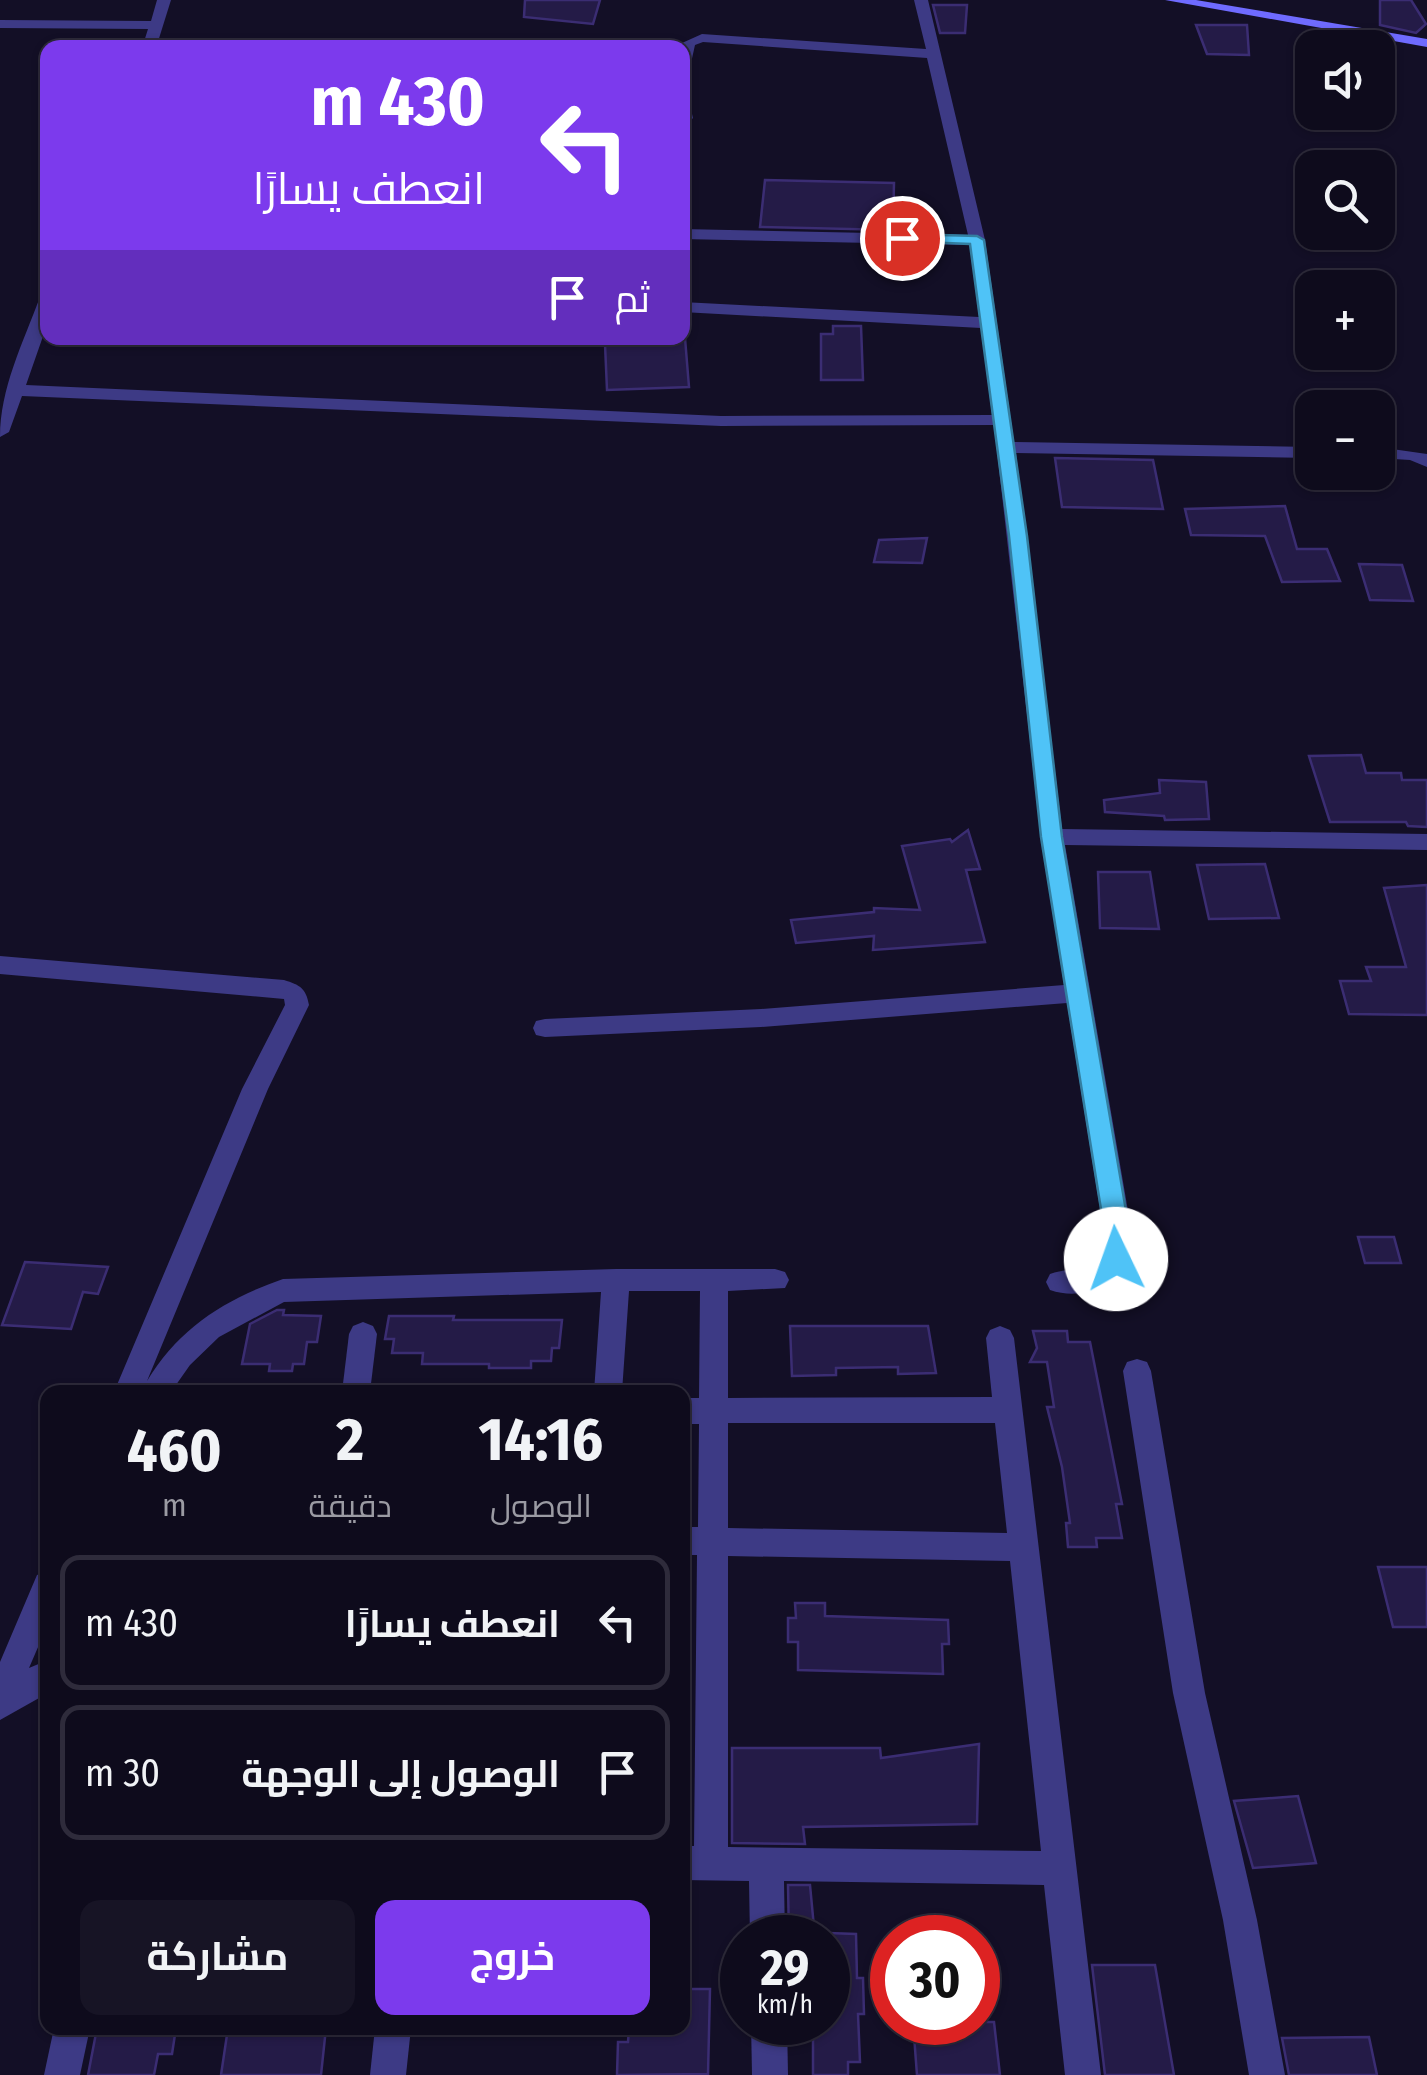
<!DOCTYPE html>
<html lang="ar">
<meta charset="utf-8">
<style>
:root{--surface:#0e0b1c;--page:#171425;--text:#f1f3f6;--muted:#9b9ba3;--line:#2e2b3b;--accent:#7c3aed}
body{margin:0;font-family:"Fira Sans Condensed",Cairo,sans-serif;background:var(--page);color:var(--text);direction:rtl;height:100vh;display:flex;flex-direction:column;font-size:38px;white-space:nowrap}
*{box-sizing:border-box;margin:0}
p{font-size:32px;color:var(--muted)}
.icon{flex:none;width:55px;height:55px;fill:none;stroke:currentColor;stroke-width:2;stroke-linecap:round;stroke-linejoin:round}
.map{position:relative;flex:1;overflow:hidden;direction:ltr}
.sheet{position:absolute;left:40px;top:1385px;width:650px;height:650px;display:flex;flex-direction:column;background:var(--surface);border-radius:20px;box-shadow:0 2px 8px #0004,0 0 0 2px var(--line);direction:rtl}
.sheet>*{flex:none}
.guide{position:absolute;left:40px;top:40px;width:650px;height:305px;border-radius:20px;box-shadow:0 2px 8px #0004,0 0 0 2px var(--line);direction:rtl;background:#7c3aed;color:#fff;overflow:hidden}
.controls{position:absolute;left:1295px;top:30px;display:grid;gap:20px}
.controls a{display:grid;place-items:center;width:100px;height:100px;border-radius:20px;background:var(--surface);box-shadow:0 2px 8px #0004,0 0 0 2px var(--line);font-size:50px}
.speed{position:absolute;left:720px;top:1915px;display:flex;gap:20px;font-size:50px;font-weight:700;text-align:center}
.speed>*{display:grid;place-content:center;width:130px;height:130px;border-radius:50%;background:var(--surface);box-shadow:0 2px 8px #0004,0 0 0 2px var(--line);line-height:1}
.speed small{font-size:25px;font-weight:400}
.speed .limit{border:15px solid #d22;background:#fff;color:#111}
.pin{position:absolute;display:grid;place-items:center;width:85px;height:85px;color:#fff;margin:-42px;border:5px solid #fff;border-radius:50%;box-shadow:0 2px 10px #0007}
.me{position:absolute;width:110px;margin:-55px;rotate:357deg;stroke-linejoin:round;filter:drop-shadow(0 0 8px #0008)}
.turn{display:flex;align-items:center;gap:35px;height:210px;padding:0 40px;font-size:45px}
.turn .icon{width:130px;height:130px;stroke-width:2.5}
.turn b{display:block;font-size:70px;line-height:85px}
.then{display:flex;align-items:center;height:95px;padding:0 40px;background:#0003;gap:20px;font-size:38px}
.eta{display:flex;justify-content:space-evenly;align-items:center;height:170px;text-align:center}
.eta b{font-size:60px;font-weight:700;line-height:70px}
.primary-button{display:flex;gap:20px;margin-top:auto;padding:20px 40px}
.primary-button a{flex:1;height:115px;border-radius:20px;background:var(--accent);color:#fff;font-size:40px;font-weight:700;line-height:115px;text-align:center}
.primary-button a+a{background:var(--page);color:var(--text)}
ul{padding:0;list-style:none}
li{display:flex;align-items:center;gap:30px;height:135px;margin:0 20px 15px;padding:0 20px;border:5px solid var(--line);border-radius:20px}
li div{flex:1}
li b{display:block;font-size:38px}
li em{font-style:normal}
.map>svg:first-child{display:block}
.building{fill:#241b47;stroke:#3b2d73;stroke-width:2.5}
.lines{fill:none;stroke-linecap:round;stroke-linejoin:round}
.minor{fill:#3d3a85;fill-rule:evenodd}
.secondary{fill:#6f6bff;fill-rule:evenodd}
.route{fill:#4fc3f7;stroke:#337fa1;stroke-width:2.5}
</style>
<div class="map">
<svg width="1427" height="2075" viewBox="0 0 1427 2075">
<rect width="100%" height="100%" fill="#130f26"/>
<g class="building">
<path d="M525 0H600L593 24 524 17Z"/>
<path d="M1380 0H1411L1426 24 1416 33 1380 25Z"/>
<path d="M933 5H967L965 33H940Z"/>
<path d="M1196 25H1247L1249 55 1207 54Z"/>
<path d="M765 180 894 183 893 230 760 227Z"/>
<path d="M833 326H861L863 380H821V334H833Z"/>
<path d="M685 338 689 387 607 390 605 344Z"/>
<path d="M1055 458 1153 460 1163 509 1062 507Z"/>
<path d="M1285 506 1297 549H1327L1340 581 1282 582 1265 536 1191 535 1185 509Z"/>
<path d="M927 538 922 563 874 562 879 540Z"/>
<path d="M1359 564 1402 565 1413 601 1370 600Z"/>
<path d="M1361 755 1366 773H1401L1402 780H1427V827L1408 826 1406 822H1330L1309 756Z"/>
<path d="M1159 780 1206 782 1209 819 1165 820 1164 816 1105 812 1104 800 1160 793Z"/>
<path d="M968 830 980 869 966 870 985 942 873 950 874 936 796 943 791 920 874 912V908L920 910 902 846 950 839 952 842Z"/>
<path d="M1265 864 1279 918 1209 919 1197 865Z"/>
<path d="M1098 872H1150L1159 929 1100 928Z"/>
<path d="M1427 885V1015L1349 1014 1340 981H1371L1366 967H1406L1384 888Z"/>
<path d="M1358 1237H1394L1401 1263H1365Z"/>
<path d="M25 1262 108 1267 98 1294 83 1292 71 1329 2 1325Z"/>
<path d="M277 1310H284L283 1315 321 1316 317 1342H307L304 1364H293L292 1371H269L270 1364H242L250 1324Z"/>
<path d="M389 1316H454L453 1320H562L559 1348H552L551 1361H531V1368H489V1364H422L423 1353H392L394 1339H385Z"/>
<path d="M790 1326H928L936 1373 898 1374V1367L836 1368V1375L792 1376Z"/>
<path d="M1033 1331H1067L1068 1342H1090L1122 1504H1116L1122 1538H1096L1097 1547H1068L1066 1523H1070L1062 1467 1047 1407H1054L1047 1362H1030L1037 1348Z"/>
<path d="M1378 1567H1427V1627H1393Z"/>
<path d="M795 1603H825V1616L948 1620 949 1644H942L943 1674 798 1670V1642H788V1618H796Z"/>
<path d="M979 1744 977 1824 803 1827 805 1844 732 1843V1748H880L881 1758Z"/>
<path d="M1298 1796 1316 1863 1253 1868 1234 1801Z"/>
<path d="M788 1885H810L815 1938H789Z"/>
<path d="M828 1933 856 1934 857 1978H863L864 2014H858L860 2062H848V2075H813V2028L828 2029Z"/>
<path d="M1092 1965H1155L1174 2075H1105Z"/>
<path d="M682 1989H710L708 2074 617 2075 618 2042H628L629 2028H682Z"/>
<path d="M913 2022H994L1000 2075H917Z"/>
<path d="M97 2028H176L172 2054H158L154 2075H88Z"/>
<path d="M228 2028H326L321 2075H221Z"/>
<path d="M1369 2037 1377 2075H1289L1282 2038Z"/>
</g>
<g class="lines">
<g class="minor">
<path d="M157 0H171L156 48H142L148 29 0 28V20L151 21Z"/>
<path d="M914 0H928L985 240 1014 442 1312 447V458L1016 453 1062 829 1427 834V850L1065 845 1132 1234C1132 1277 1091 1304 1050 1290L1046 1282 1050 1274C1079 1264 1104 1277 1104 1234L1067 1003 761 1027 545 1037 536 1035 533 1028 536 1021 545 1019 761 1009 1064 985 1041 837 994 425 721 426 22 396 9 432 0 437C0 388 23 343 40 297L48 292V322L26 385 721 416 992 415 981 328 682 312V302L979 317 970 245 682 239V229L968 235 927 58 703 42 695 45 689 72 682 76V43L702 34 926 49Z"/>
<path d="M682 98 689 102 693 118 682 129Z"/>
<path d="M1378 447 1427 454V467L1410 460 1378 458Z"/>
<path d="M0 956 284 980C300 985 306 988 309 1005L268 1089 147 1381C179 1328 225 1299 283 1279L616 1269H775L785 1272 789 1280 785 1288 728 1291V1398L992 1397 986 1338 990 1330 1000 1326 1010 1330 1014 1338 1101 2075H1065L1044 1885 784 1881 785 1938H750L749 1881 682 1880V1846H694L697 1555H682V1527H698L699 1424H682V1398H699L700 1291H629L622 1392H594L601 1292 284 1302 219 1337 190 1365 171 1392H114L242 1089 285 1005 284 999 0 974ZM728 1423H995L1007 1533 728 1528ZM728 1556 1010 1561 1041 1851 728 1847Z"/>
<path d="M363 1322 373 1326 377 1334 370 1392H342L349 1334 353 1326Z"/>
<path d="M1137 1359 1147 1362 1151 1371 1205 1693 1257 1920 1285 2075H1249L1223 1920 1173 1693 1123 1371 1127 1362Z"/>
<path d="M48 1571V1624L29 1668 48 1660V1693L0 1720V1662L37 1575Z"/>
<path d="M751 2022H787L788 2075H752Z"/>
<path d="M54 2028H90L80 2075H44Z"/>
<path d="M375 2028H411L406 2075H370Z"/>
</g>
<path class="secondary" d="M1165 0H1196L1427 39V47Z"/>
</g>
<path class="route" d="M902 234 977 236 984 240 1027 536 1062 837 1130 1234 1125 1266H1107L1104 1259 1105 1234 1041 837 1009 536 970 244 896 241 894 238Z"/>
</svg>
<div class="controls">
<a><svg class="icon" aria-label="sound" viewBox="0 0 24 24"><path d="M4 9h4l5-4v14l-5-4H4zM17 9q2 3 0 6"/></svg></a>
<a><svg class="icon" aria-label="search" viewBox="0 0 24 24"><circle cx="10" cy="10" r="6"/><path d="M15 15l6 6"/></svg></a>
<a>+</a>
<a>−</a>
</div>
<div class="speed"><div>29<small>km/h</small></div><div class="limit">30</div></div>
<div class="pin" style="left:902px;top:238px;background:#d93025"><svg class="icon" aria-label="arrive" viewBox="0 0 24 24"><path d="M6 21V4h12l-3 4 3 4H6"/></svg></div>
<svg class="me" style="left:1116px;top:1259px" viewBox="-20 -20 40 40"><circle r="19" fill="#fff"/><path d="M0-13L10 11 0 6-10 11z" fill="#4fc3f7"/></svg>
<div class="guide">
<div class="turn"><svg class="icon" aria-label="left" viewBox="0 0 24 24"><path d="M17 20v-9H6M10 6l-5 5 5 5"/></svg><div><b>430 m</b>انعطف يسارًا</div></div>
<div class="then">ثم<svg class="icon" aria-label="arrive" viewBox="0 0 24 24"><path d="M6 21V4h12l-3 4 3 4H6"/></svg></div>
</div>
<section class="sheet">
<div class="eta">
<div><b>14:16</b><p>الوصول</p></div>
<div><b>2</b><p>دقيقة</p></div>
<div><b>460</b><p>m</p></div>
</div>
<ul>
<li><svg class="icon" aria-label="left" viewBox="0 0 24 24"><path d="M17 20v-9H6M10 6l-5 5 5 5"/></svg><div><b>انعطف يسارًا</b></div><em>430 m</em></li>
<li><svg class="icon" aria-label="arrive" viewBox="0 0 24 24"><path d="M6 21V4h12l-3 4 3 4H6"/></svg><div><b>الوصول إلى الوجهة</b></div><em>30 m</em></li>
</ul>
<div class="primary-button"><a>خروج</a><a>مشاركة</a></div>
</section>
</div>
